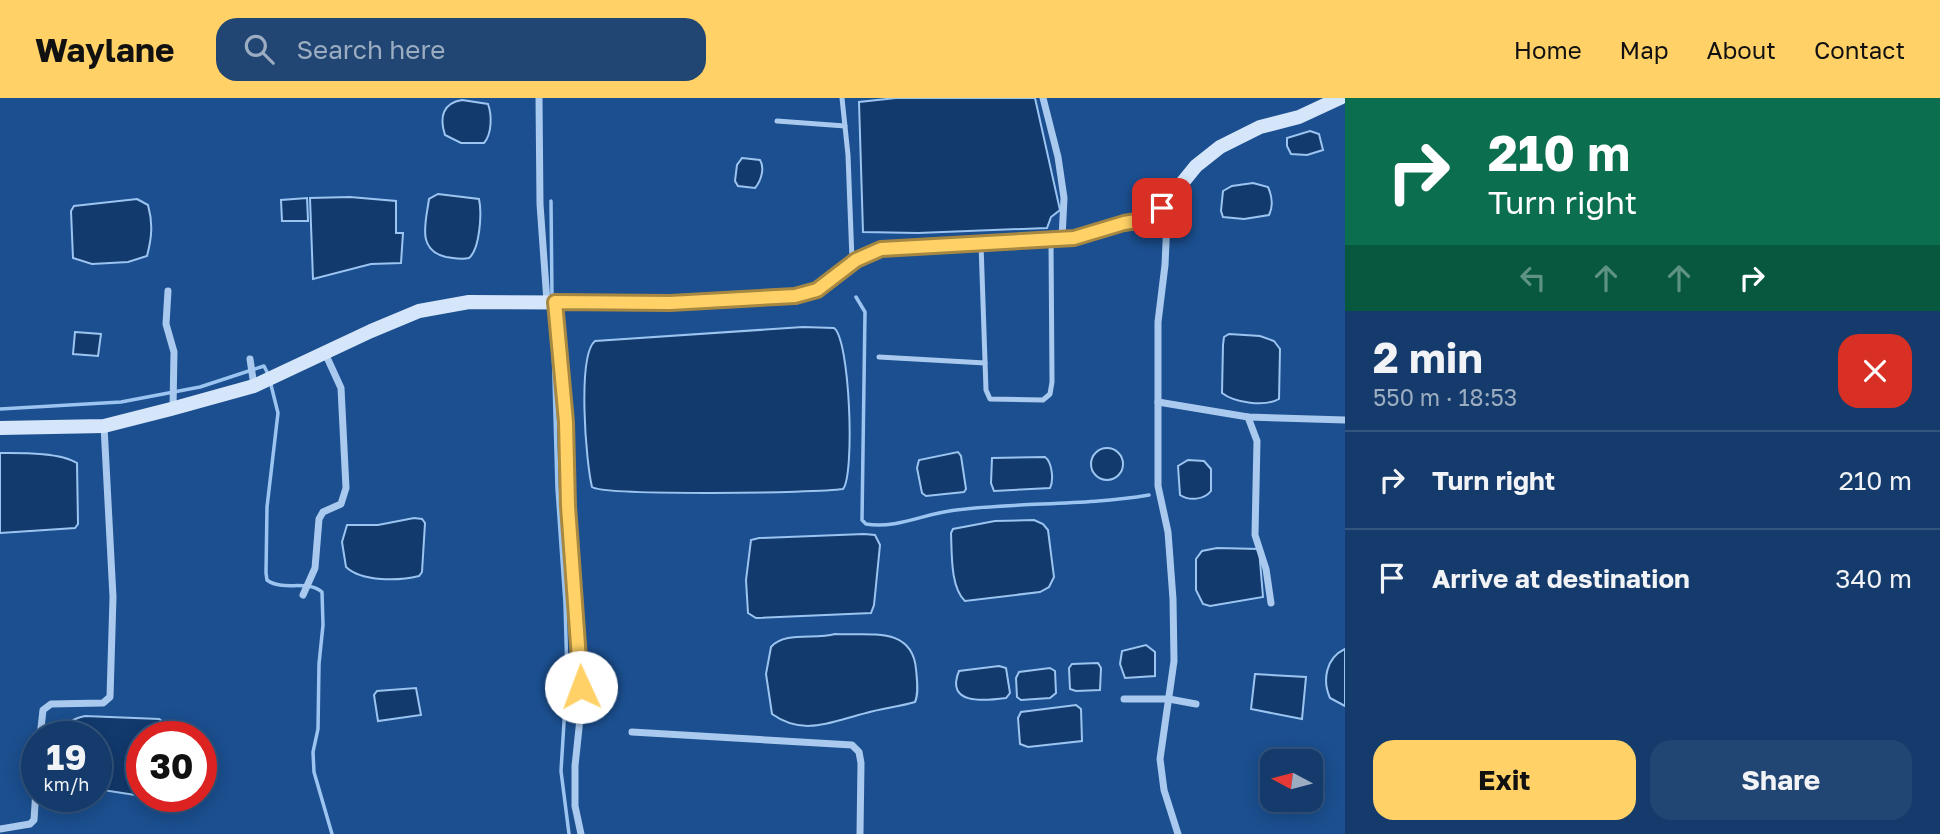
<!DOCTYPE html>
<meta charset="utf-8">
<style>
:root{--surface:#143b6b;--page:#214673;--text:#f1f3f6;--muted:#9dadc1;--line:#33557e;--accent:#ffd166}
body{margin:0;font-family:"Golos Text",sans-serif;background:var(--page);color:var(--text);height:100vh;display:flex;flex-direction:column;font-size:26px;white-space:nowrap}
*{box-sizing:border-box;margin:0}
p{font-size:23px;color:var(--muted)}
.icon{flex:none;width:38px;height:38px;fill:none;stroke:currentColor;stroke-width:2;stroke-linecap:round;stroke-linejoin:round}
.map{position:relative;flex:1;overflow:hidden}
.details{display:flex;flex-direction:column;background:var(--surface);width:595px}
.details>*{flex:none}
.banner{background:#0b6e4f;color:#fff;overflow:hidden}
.needle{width:46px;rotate:277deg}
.buttons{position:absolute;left:1260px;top:651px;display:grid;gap:14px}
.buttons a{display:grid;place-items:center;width:63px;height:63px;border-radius:14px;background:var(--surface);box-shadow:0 4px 18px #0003,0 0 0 2px var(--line);font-size:35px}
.speed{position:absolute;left:21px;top:623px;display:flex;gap:14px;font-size:35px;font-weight:700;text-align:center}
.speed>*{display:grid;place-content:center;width:91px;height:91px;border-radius:50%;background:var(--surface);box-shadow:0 4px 18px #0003,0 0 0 2px var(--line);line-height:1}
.speed small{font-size:18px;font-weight:400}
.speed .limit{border:10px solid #d22;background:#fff;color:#111}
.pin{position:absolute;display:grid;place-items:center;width:60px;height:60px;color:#fff;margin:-30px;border-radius:14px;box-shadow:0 4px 10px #0006}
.me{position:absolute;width:77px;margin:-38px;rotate:358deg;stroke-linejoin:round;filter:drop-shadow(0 0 5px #0008)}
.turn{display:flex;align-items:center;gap:24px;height:147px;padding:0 28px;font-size:32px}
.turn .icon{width:91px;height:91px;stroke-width:2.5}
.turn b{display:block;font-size:49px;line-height:60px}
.lanes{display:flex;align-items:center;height:66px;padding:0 28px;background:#0003;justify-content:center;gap:35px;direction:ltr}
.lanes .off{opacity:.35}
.round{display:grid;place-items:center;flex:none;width:74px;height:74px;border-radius:21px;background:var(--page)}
.head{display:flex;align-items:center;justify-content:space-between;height:119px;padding:0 28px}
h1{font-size:42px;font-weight:700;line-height:52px}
.cta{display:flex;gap:14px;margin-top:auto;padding:14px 28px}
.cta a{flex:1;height:80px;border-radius:21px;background:var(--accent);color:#111;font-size:28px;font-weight:700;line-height:80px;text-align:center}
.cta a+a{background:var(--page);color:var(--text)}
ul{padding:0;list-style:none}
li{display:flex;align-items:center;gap:21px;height:98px;padding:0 28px;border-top:2px solid var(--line)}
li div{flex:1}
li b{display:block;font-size:26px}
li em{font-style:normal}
header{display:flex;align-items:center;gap:42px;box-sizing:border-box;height:98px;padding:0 35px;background:var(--accent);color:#111}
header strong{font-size:33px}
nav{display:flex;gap:38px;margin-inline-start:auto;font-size:24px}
.search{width:490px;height:63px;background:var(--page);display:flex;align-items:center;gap:18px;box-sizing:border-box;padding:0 24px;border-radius:21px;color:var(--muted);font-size:26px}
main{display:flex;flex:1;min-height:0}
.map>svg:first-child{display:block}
.water{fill:#123a6d;stroke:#9cc4f0;stroke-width:2}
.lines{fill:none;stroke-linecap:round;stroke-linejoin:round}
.stream{stroke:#9cc4f0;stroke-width:3.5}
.lane{stroke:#a9c9ee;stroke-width:5}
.street{stroke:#a9c9ee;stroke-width:7}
.secondary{stroke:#d6e6fa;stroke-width:14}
.route-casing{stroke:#a68842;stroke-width:18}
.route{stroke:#ffd166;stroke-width:12}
</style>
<header>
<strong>Waylane</strong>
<div class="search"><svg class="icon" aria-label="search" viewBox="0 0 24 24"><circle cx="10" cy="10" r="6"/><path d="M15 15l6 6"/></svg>Search here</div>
<nav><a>Home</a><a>Map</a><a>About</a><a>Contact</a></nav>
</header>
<main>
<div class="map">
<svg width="1345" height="736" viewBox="0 0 1345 736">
<rect width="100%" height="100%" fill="#1b4f8f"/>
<g class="water">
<path d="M896 0H1035L1060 112 1051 119 1047 130 918 135 863 134 859 4Z"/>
<path d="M462 2 488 6C492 17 492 36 484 45H461L445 37C439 19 443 5 462 2Z"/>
<path d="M1310 33 1319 36 1323 52 1307 57 1291 56 1287 48V40Z"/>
<path d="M742 60 760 62C765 70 761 83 755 90L738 88 735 83 737 67Z"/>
<path d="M1253 85 1268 89C1272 98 1274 107 1269 117L1244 121 1223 119 1221 113 1223 93 1232 88Z"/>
<path d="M438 96 479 101C482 115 480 151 469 160 461 162 454 160 446 159 416 152 426 124 429 101Z"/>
<path d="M350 99 396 103V135H403L401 165 371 166 313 181 310 100Z"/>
<path d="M307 100 308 123H282L281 102Z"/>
<path d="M137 101 148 107C153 125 152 139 147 158L128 164 92 166 73 160 71 113 74 108Z"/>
<path d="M803 229 834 230C850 241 855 377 843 391 818 395 605 398 592 389 586 365 577 258 595 243Z"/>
<path d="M75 234 101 236 98 258 73 256Z"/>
<path d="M1229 236 1260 238 1274 243 1280 251 1279 301C1265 309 1235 305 1222 295L1223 247 1224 239Z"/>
<circle cx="1107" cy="366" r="16"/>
<path d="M958 354 961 358 966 391 964 394 926 398 922 395 917 370 919 362Z"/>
<path d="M0 355C20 355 60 354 77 365L78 426 75 430 0 435Z"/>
<path d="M1045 359C1052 364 1054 382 1050 390L994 393 991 385 992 360Z"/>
<path d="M1188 362 1204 363 1211 371V393C1204 402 1189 403 1180 397L1178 368Z"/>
<path d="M414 420 422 421 425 425 422 474 419 478C399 483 362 484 346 469L342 444 347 427H378Z"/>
<path d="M1034 422 1043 426 1048 432 1054 479 1049 489 1040 494 965 503C950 489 952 454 951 435L953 431 995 423Z"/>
<path d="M864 436 875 437 880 447 874 507 871 515 756 520 748 515 746 482 751 442 759 440Z"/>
<path d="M1217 450 1259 451 1263 499 1210 508 1203 506 1196 492V461L1202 453Z"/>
<path d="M835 536C868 538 912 527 916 571 917 582 919 595 915 604 898 609 883 610 866 615 833 623 804 639 772 616L766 576 771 549C785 533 815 542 835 536Z"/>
<path d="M1146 547 1155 554V578L1125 580 1120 566 1122 553Z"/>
<path d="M1345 551V608L1330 600C1322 582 1326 560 1345 551Z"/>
<path d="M1098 565 1101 570 1100 592 1076 593 1070 591 1069 570 1072 566Z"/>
<path d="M999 568 1006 570 1010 595 1006 600C984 603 945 607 959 573Z"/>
<path d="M1050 570 1055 573 1056 595 1050 600 1021 602 1017 599 1016 580 1019 574Z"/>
<path d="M1255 576 1306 579 1302 621 1251 611Z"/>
<path d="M416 590 421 617 378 623 374 597 377 593Z"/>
<path d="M1076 607 1081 611 1082 643 1028 649 1020 646 1018 620 1021 614Z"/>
<path d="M85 618 159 621 171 629 173 639H142V698L96 691V639H61C66 625 71 621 85 618Z"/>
</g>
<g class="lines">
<g class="stream">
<path d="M551 103 552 200"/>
<path d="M856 199 865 214 862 422 866 426C898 431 925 415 956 412 1020 404 1085 408 1149 397"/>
<path d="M552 207 557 390 565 505 567 576 561 673 569 736"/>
<path d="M270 283 278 315 267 409 266 475 267 482C283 494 307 481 322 494L323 527 319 566 318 631 313 654 314 674 332 736"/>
<path d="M0 311 121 304 200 289 264 268 268 276"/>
</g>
<g class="lane">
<path d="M842 0 848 57 852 162"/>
<path d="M777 23 845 28"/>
<path d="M981 146 986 292 990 301 1043 302 1050 296 1052 284 1051 143"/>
<path d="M879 259 985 265"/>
</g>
<g class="street">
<path d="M539 0 540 106 547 204"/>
<path d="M1043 0 1058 59 1064 100 1062 140"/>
<path d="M1163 110 1167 122 1165 167 1158 224V388L1168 434 1173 501 1174 563 1160 661 1164 692 1178 736"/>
<path d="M168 193 166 226 174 254 173 310"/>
<path d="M556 205 566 324 568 408 580 567 581 611 575 668V708L581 736"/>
<path d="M250 261 254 288"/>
<path d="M1158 304 1248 319 1345 322"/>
<path d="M1248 319 1257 343 1255 437 1266 471 1271 505"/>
<path d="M303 497 315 470 319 421 323 414 341 406 346 390 341 290 325 255"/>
<path d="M1124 601H1169L1196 606"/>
<path d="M632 634 852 647 859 654 861 665 860 736"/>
<path d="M40 639 43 612 51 606 103 605 110 599 113 499 104 328"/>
<path d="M0 731 30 726 34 722 37 676"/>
</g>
<path class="secondary" d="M0 330 104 328 171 311 254 288 371 233 419 213 469 204 669 205 795 198 817 192 856 162 881 151 1074 140 1124 125 1149 121 1157 116 1196 68 1220 49 1260 29 1299 19 1340 0"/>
</g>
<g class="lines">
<g class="route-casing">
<path id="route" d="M581 589 568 408 566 324 555 204 670 205 795 198 817 192 856 162 881 151 1074 140 1124 125 1149 121 1162 110"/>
</g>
<use href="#route" class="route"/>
</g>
</svg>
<div class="buttons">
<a><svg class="needle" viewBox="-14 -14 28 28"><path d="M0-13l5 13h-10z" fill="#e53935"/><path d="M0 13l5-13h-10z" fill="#9dadc1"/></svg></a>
</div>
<div class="speed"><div>19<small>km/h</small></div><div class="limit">30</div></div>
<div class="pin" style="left:1162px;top:110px;background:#d93025"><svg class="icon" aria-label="arrive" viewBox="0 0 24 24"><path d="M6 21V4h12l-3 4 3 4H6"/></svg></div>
<svg class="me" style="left:581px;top:589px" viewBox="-20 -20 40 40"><circle r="19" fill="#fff"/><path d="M0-13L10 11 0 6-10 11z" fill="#ffd166"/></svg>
</div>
<section class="details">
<div class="banner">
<div class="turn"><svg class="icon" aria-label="right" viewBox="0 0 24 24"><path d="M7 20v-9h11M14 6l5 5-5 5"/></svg><div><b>210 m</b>Turn right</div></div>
<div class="lanes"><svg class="icon off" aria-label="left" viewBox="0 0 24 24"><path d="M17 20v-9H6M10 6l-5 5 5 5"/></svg><svg class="icon off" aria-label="ahead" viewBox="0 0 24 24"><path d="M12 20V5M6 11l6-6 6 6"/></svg><svg class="icon off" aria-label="ahead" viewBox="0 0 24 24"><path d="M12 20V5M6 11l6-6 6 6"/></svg><svg class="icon" aria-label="right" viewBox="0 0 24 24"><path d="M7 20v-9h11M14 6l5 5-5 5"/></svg></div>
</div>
<div class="head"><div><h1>2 min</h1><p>550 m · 18:53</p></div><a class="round" style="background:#d93025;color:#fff"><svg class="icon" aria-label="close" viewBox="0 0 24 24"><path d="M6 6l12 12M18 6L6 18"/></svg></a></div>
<ul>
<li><svg class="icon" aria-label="right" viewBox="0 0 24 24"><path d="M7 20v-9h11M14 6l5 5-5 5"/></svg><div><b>Turn right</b></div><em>210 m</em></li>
<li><svg class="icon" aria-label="arrive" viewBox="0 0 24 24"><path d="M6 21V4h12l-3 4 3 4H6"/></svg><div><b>Arrive at destination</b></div><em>340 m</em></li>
</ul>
<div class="cta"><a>Exit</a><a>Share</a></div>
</section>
</main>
